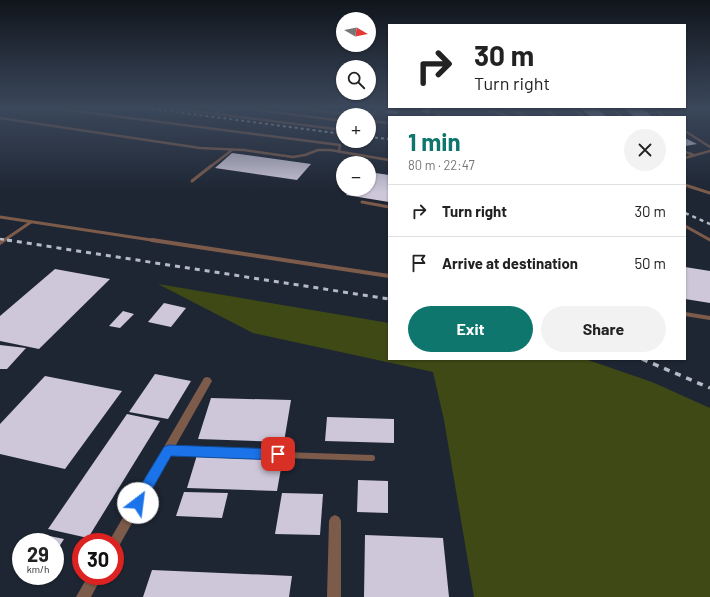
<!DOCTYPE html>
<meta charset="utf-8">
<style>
:root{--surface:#fff;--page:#f2f2f2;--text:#222;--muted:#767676;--line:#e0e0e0;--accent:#0f766e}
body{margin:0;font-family:Barlow,sans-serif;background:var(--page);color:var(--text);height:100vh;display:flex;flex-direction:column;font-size:15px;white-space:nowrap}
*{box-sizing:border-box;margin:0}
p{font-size:13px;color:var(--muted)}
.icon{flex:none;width:22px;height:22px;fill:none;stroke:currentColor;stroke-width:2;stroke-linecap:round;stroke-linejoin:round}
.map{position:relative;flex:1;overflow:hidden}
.drawer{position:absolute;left:388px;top:116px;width:298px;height:244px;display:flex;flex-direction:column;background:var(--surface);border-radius:0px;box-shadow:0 1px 3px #0004}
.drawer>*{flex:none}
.hud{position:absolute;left:388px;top:24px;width:298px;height:84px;border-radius:0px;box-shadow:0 1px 3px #0004;background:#fff;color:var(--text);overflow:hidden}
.needle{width:26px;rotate:99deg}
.controls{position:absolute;left:336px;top:12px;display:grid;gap:8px}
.controls a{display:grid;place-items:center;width:40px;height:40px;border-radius:50%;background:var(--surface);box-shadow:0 1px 3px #0004;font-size:20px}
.speed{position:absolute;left:12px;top:533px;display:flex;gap:8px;font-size:20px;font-weight:700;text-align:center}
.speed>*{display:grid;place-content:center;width:52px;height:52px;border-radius:50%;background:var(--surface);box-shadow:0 1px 3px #0004;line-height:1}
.speed small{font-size:10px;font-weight:400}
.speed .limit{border:6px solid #d22;background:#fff;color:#111}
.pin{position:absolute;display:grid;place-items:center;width:34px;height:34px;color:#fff;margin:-17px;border-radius:8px;box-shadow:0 2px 6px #0006}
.me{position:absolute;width:44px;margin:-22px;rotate:30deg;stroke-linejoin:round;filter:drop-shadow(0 0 3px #0008)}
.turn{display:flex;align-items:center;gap:14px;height:84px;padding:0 20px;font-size:18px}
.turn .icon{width:52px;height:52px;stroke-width:2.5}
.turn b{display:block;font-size:28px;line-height:34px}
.round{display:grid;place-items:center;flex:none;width:42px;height:42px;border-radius:21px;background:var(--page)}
.overview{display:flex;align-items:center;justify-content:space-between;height:68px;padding:0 20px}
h1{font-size:24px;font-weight:700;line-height:30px;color:var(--accent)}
.primary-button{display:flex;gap:8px;margin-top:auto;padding:8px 20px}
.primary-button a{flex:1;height:46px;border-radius:24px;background:var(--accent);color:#fff;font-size:16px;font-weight:700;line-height:46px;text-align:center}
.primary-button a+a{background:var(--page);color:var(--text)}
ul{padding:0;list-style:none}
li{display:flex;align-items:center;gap:12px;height:52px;padding:0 20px;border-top:1px solid var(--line)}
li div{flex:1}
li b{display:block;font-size:15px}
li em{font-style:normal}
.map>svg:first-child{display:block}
.green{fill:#3f4915}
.building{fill:#cec7da}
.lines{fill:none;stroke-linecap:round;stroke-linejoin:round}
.service-far3{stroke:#7d5b4a;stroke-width:2.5}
.service-far2{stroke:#7d5b4a;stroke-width:3}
.service-far1{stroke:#7d5b4a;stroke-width:4}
.service{stroke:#7d5b4a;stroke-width:6}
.minor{fill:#7d5b4a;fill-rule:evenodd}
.rail-far3{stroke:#b5bbc5;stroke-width:2;stroke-dasharray:3 3;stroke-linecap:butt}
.rail-far2{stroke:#b5bbc5;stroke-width:2.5;stroke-dasharray:4 4;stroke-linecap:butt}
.rail-far1{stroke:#b5bbc5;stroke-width:3;stroke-dasharray:5 5;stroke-linecap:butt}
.rail{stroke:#b5bbc5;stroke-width:3.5;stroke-dasharray:6 6;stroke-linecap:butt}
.route{fill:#1a73e8;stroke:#114b97}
</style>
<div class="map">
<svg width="710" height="597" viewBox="0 0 710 597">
<rect width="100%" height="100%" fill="#1e2633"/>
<path class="green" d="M158 284 389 323V359H585L652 382 710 408V597H474L444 420 433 372 253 333Z"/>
<g class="building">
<path d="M389 108 400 110 397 114 385 113Z"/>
<path d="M424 108H433L429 113 421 112Z"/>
<path d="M580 108H596L607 117H591Z"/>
<path d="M623 108H641L653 117H635Z"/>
<path d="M685 138 697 144 685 146Z"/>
<path d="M232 153 311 164 297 180 215 168Z"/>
<path d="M369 172 389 175V202L346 195 350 189H369Z"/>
<path d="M685 267 710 271V303L685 299Z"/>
<path d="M55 269 110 279 39 349 0 341V316Z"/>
<path d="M164 303 186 308 171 327 148 322Z"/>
<path d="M123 311 134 314 120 328 109 326Z"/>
<path d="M0 345 26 348 7 369H0Z"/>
<path d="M155 374 191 381 168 419 129 412Z"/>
<path d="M45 376 122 391 65 469 0 454V424Z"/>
<path d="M211 398 291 400 284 442 198 439Z"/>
<path d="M127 414 160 421 88 538 48 529Z"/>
<path d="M327 417 394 419V443L325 441Z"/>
<path d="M197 455 283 457 277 491 187 488Z"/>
<path d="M358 480 388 481V513L357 512Z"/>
<path d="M184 492 228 493 222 518 176 516Z"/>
<path d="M282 493 323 494 320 535 275 534Z"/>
<path d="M40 534 64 539 55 553V542H34Z"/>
<path d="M365 535 443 538 449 597H364Z"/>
<path d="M152 570 292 576 289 597H143Z"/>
</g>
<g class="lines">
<g class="service-far3">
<path d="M52 108 340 145 339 151"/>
<path d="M171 108 216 114"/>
<path d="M223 108 216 114 343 130"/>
<path d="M243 108 343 121"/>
<path d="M296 108 353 115"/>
<path d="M379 108 370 117V121L389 123"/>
<path d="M435 108 440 117"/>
<path d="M485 108 510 117"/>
<path d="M504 108 528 117"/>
<path d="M542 108 556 117"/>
<path d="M572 108 584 117"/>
<path d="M611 108 622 117"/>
<path d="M653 108 665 117"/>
<path d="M0 118 200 148 244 150 293 157 305 155 318 150H330L389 160"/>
<path d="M685 131 710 147"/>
<path d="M685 152 694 155"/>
<path d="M685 158 710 151"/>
<path d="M210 167 232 150"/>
</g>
<g class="service-far2">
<path d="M192 181 211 166"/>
<path d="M685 185 710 193"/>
<path d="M362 202 389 207"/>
<path d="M0 217 158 241"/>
<path d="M685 226 710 240"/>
<path d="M3 241 31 222"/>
</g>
<g class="service-far1">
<path d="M152 240 389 276"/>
<path d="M0 243 4 240"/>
<path d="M685 314 710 318"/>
</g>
<path class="service" d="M168 451 372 458"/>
<g class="minor">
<path d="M207 377 210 378 212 381 119 546 115 548V542H109L111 538 204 378Z"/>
<path d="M335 515 339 517 341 521V597H327L329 521 331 517Z"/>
<path d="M88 576H102L91 597H76Z"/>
</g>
<g class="rail-far3">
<path d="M146 108 343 134"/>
<path d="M369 137 389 139"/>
</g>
<g class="rail-far2">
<path d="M685 213 710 224"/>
<path d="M0 239 13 241"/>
</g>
<path class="rail-far1" d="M7 240 389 299"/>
<path class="rail" d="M642 359 710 388"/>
</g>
<linearGradient id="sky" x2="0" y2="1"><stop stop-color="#10151c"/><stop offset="0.56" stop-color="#3b475b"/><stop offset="1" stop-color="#3b475b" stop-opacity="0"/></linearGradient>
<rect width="710" height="192" fill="url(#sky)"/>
<path class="route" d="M168 445 278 449 282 451 284 454 282 458 278 460 171 456 142 507 138 509 133 507 131 503 133 498 164 447Z"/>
</svg>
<div class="controls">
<a><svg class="needle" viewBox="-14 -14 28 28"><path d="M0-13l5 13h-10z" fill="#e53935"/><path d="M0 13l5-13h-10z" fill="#767676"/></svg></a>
<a><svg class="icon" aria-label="search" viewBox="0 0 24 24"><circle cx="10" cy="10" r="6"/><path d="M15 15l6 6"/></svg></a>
<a>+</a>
<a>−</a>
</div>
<div class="speed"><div>29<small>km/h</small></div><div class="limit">30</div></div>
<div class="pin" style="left:278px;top:454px;background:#d93025"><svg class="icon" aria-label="arrive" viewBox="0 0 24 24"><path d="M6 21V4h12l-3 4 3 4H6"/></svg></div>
<svg class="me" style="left:138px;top:503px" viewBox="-20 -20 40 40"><circle r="19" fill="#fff"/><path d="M0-13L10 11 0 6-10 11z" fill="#1a73e8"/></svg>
<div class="hud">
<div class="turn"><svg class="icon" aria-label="right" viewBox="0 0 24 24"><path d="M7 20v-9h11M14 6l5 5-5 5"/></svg><div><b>30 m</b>Turn right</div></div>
</div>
<section class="drawer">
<div class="overview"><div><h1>1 min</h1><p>80 m · 22:47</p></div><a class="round"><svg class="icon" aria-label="close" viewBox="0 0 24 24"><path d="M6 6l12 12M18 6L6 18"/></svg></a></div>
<ul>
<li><svg class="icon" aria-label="right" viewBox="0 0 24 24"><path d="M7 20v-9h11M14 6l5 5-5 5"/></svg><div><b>Turn right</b></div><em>30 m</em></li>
<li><svg class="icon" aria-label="arrive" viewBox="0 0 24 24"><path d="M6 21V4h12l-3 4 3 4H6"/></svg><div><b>Arrive at destination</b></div><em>50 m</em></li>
</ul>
<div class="primary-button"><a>Exit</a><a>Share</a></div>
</section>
</div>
